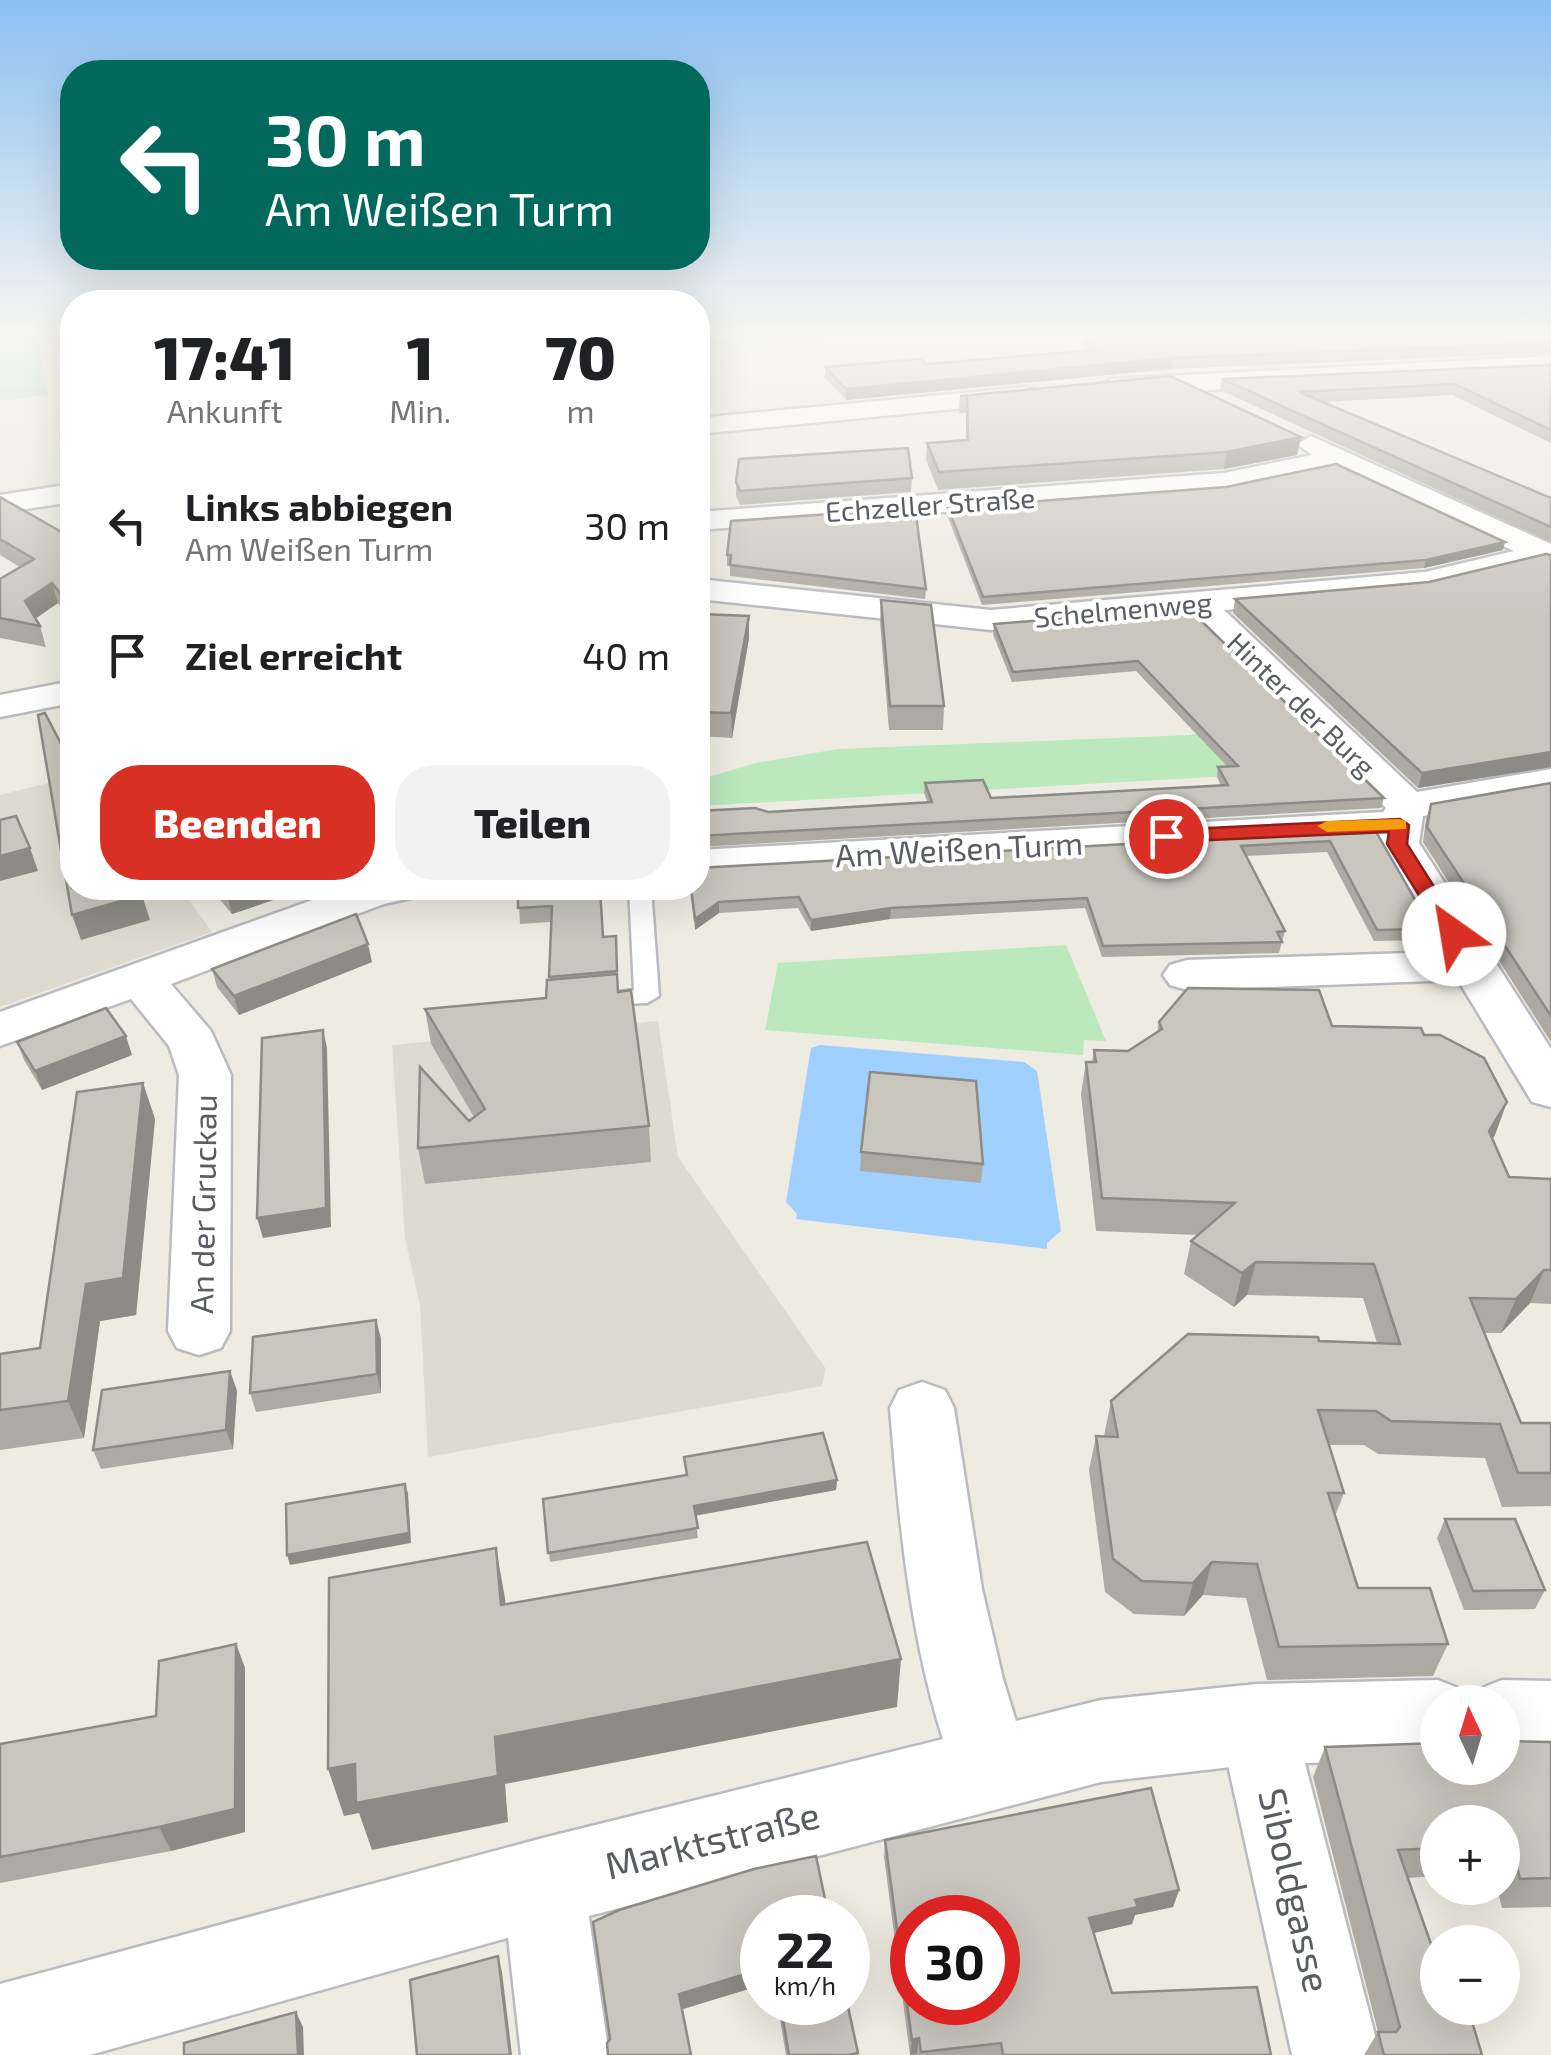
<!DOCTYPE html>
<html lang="de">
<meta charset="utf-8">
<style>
:root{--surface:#fff;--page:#f2f2f2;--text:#202124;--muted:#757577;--accent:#d93025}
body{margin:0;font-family:"Exo 2",sans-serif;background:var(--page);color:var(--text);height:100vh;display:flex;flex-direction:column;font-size:38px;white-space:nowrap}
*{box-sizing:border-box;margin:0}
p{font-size:32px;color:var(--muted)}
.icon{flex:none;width:55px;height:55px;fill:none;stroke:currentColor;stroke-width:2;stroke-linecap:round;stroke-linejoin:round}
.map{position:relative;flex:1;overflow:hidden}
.panel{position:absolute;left:60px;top:290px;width:650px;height:610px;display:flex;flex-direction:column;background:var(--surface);border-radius:40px;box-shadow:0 10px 40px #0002}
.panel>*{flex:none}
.top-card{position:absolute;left:60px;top:60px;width:650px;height:210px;border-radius:40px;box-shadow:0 10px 40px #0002;background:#00695c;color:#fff;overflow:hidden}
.needle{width:65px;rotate:356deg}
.controls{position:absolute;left:1420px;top:1685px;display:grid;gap:20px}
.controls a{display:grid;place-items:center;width:100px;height:100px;border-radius:50%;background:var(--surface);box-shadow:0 10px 40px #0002;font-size:50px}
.speed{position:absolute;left:740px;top:1895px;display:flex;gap:20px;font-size:50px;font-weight:700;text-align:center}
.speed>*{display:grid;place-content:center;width:130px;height:130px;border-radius:50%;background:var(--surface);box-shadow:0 10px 40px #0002;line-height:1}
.speed small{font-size:25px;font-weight:400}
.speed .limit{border:15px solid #d22;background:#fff;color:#111}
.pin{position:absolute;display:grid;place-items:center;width:85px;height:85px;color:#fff;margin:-42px;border:5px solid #fff;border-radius:50%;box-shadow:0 2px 10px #0007}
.me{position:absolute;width:110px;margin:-55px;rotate:328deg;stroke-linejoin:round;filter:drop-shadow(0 0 8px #0008)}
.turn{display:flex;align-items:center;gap:35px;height:210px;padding:0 40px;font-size:45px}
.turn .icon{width:130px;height:130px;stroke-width:2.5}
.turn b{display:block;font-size:70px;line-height:85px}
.eta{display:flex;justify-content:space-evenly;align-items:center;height:170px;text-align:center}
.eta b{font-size:60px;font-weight:800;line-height:70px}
.action{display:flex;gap:20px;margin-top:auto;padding:20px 40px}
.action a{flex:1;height:115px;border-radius:40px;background:var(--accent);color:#fff;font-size:40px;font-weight:800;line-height:115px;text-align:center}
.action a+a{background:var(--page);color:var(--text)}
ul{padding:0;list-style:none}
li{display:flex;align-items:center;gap:30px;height:130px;padding:0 40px}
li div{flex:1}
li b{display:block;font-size:38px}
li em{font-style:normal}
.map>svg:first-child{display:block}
.education{fill:#dddbd0}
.green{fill:#bbe8bd}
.water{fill:#a0d0ff}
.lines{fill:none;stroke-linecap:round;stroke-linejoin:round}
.service-casing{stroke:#b9bbc1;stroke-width:5}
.minor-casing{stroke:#b9bbc1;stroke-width:5}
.tertiary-casing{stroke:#b9bbc1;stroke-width:5}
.service{fill:#fff;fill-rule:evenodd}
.minor{fill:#fff;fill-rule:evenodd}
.tertiary{fill:#fff;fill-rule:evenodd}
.wall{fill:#adaaa3}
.shaded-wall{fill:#8d8b85}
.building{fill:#c9c6be;stroke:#8d8b85;stroke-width:2.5;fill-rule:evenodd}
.route{fill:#d93025;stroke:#8d1f18;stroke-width:2.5}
.slow{fill:#f59e0b}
.labels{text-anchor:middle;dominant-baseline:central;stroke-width:8;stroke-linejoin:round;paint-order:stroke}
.far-street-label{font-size:28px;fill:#595d63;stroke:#fff}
.street-label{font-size:32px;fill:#595d63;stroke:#fff}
.near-street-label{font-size:38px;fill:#595d63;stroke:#fff}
</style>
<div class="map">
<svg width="1551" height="2055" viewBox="0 0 1551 2055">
<rect width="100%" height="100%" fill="#eeece1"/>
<g class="education">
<path d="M72 777V888H180L212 932 0 1007V795Z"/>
<path d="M658 1021 678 1157 826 1369 822 1386 428 1457 420 1306 405 1238 392 1045Z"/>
</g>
<g class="green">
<path d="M0 333H37L47 395 0 401Z"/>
<path d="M698 333H910L698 348Z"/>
<path d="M1225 730 1266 774 698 806V780L756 763 838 749 1190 735Z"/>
<path d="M1066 945 1106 1041 1084 1040 1083 1055 765 1030 778 963Z"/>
</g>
<path class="water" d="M820 1045 1024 1062 1037 1071 1061 1231 1047 1243V1249L796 1219 797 1214 786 1202 811 1048Z"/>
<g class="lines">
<g class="service-casing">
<path id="service" d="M629 888H651L659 996 647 1003 592 1005 589 1000 592 995 634 990Z"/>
</g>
<g class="minor-casing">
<g id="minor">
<path d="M1551 356V372L1111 395 1098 387 1111 379Z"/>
<path d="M1026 387 1035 389 1039 395 1035 401 698 434V418Z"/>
<path d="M1311 436 1551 544V566L1542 563 1425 592 1224 610 1417 792 1551 769V793L1423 816 1419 843 1551 1049V1107L1532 1102 1458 980 1187 990 1170 985 1163 975 1170 965 1187 960 1441 952 1375 843 1377 837 698 876V850L1383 812 1386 808 1188 613 991 630 698 599V579L991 610 1425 572 1514 551 1338 467 1224 491 698 530V512L1224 473 1312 455 1297 444Z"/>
<path d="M72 484V502L0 513V495Z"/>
<path d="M72 681V703L0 717V695Z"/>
<path d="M346 888H421L415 897 384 904 171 984 211 1031 231 1075 230 1331 221 1348 199 1355 177 1348 168 1331 179 1075 169 1046 131 999 0 1046V1012Z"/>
<path d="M922 1382 945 1390 954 1408 982 1589 1003 1679 1030 1767 1019 1794 991 1805 963 1794C913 1674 900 1536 890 1408L899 1390Z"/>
<path d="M1257 1687 1284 1698 1295 1724 1380 2055H1292L1219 1724 1230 1698Z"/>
<path d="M543 1842 572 1854 584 1883 609 2055H521L502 1883 514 1854Z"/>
</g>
</g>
<g class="tertiary-casing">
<path id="tertiary" d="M1438 1680 1468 1692 1470 1697 1472 1692 1502 1680 1551 1681V1761L1502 1760V1702H1438V1760L1257 1764 1101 1782 543 1928 90 2055H0V1984L543 1838 1101 1700 1257 1684Z"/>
</g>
<use href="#service" class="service"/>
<use href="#minor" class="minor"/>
<use href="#tertiary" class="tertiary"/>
</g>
<g class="wall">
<path d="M1551 333V353L1171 369 846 400 825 378V367L926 364 1083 351 1084 340Z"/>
<path d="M1551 365V443L1452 395 1323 402 1551 498V542L1220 390 1222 379Z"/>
<path d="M960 396 1301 437 1297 455 1224 469 938 490 926 460 927 443 966 440V413H959Z"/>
<path d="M912 478 911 492 740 505 736 496V482Z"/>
<path d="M0 497 72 538V621L58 603 36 618 40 626 46 647 0 638V579L20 567 0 555Z"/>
<path d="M948 508 1503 550 1424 568 982 605 947 515Z"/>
<path d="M727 555 926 589 925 599 730 576V566H727Z"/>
<path d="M1551 555V767L1418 788 1233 613 1235 599 1429 582Z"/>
<path d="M881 600 944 706 943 730H889L880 622Z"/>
<path d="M1188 608 1384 798 1381 808 698 847V811L768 812 928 803 924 793 925 783 991 798 1221 786 1217 777 1218 767 1227 766 1136 671 1012 682 993 634 994 624Z"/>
<path d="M698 624 749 638 732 738 698 736Z"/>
<path d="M1551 783V1042L1423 842 1426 819 1431 804Z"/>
<path d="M1375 830 1432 929 1429 940 1374 941 1327 852 1246 856 1285 931 1279 953 1102 957 1085 908 890 919 811 931 798 908 719 913 695 930 690 888Z"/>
<path d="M210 888H309L232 914Z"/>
<path d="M518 888 603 937 616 936 618 992 649 1126 651 1162 425 1184 418 1148 474 1117 431 1044 425 1009 546 998 550 980 551 922 520 924Z"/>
<path d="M372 962 239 1015 217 987 212 969Z"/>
<path d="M1159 1022 1332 1026 1424 1035 1495 1135 1492 1139 1509 1177 1551 1179V1304L1530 1303 1501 1333H1484L1521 1423H1551V1506L1502 1507 1485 1458 1378 1454 1364 1445H1329L1344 1493 1335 1516 1358 1588 1448 1644 1433 1676 1267 1680 1246 1598 1203 1595 1184 1616 1134 1614 1105 1592 1089 1470 1096 1436H1104L1111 1401 1319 1341 1377 1343 1363 1298 1247 1295 1234 1307 1184 1274 1191 1241 1198 1235 1096 1231 1081 1094 1086 1062H1092L1094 1050 1128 1051 1157 1032Z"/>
<path d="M17 1042 132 1055 42 1090 24 1060Z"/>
<path d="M143 1083 155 1119 136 1315 100 1321 84 1438 0 1450V1354L40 1348Z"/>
<path d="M861 1152 983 1164 981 1183 860 1171Z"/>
<path d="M376 1320 381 1339V1393L256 1412 250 1393Z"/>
<path d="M230 1371 237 1391 233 1449 101 1469 93 1450Z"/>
<path d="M684 1457 837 1480 836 1490 695 1515 698 1538 550 1562 543 1499 686 1475Z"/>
<path d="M1445 1519 1545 1590 1535 1609 1464 1610 1437 1538Z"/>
<path d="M236 1644 245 1668V1832L171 1851 0 1883V1744L156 1716Z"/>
<path d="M1551 1742V1907L1502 1908 1497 1888H1502V1822H1438V1876L1407 1878 1438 2008 1482 2055H1364L1378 2032 1313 1777 1325 1747Z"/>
<path d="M885 1840 1179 1890 1173 1907 1135 1915 1132 1924 1094 1933 1112 1993 1271 2055H910L884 1857Z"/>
<path d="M777 2002H847L858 2055H786Z"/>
</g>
<g class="shaded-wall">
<path d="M1172 358 1171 369 846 400V389Z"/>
<path d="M1301 437 1297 455 1224 469 1227 452Z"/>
<path d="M1505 542 1503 550 1424 568 1426 560Z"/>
<path d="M52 583 58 603 32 621 25 601Z"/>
<path d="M749 616V638L732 738 731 713Z"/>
<path d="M1551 752V767L1418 788 1422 773Z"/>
<path d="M30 848 38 871 0 881V856Z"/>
<path d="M263 888H309L232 914 228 899Z"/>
<path d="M142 895 150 920 81 940 72 915Z"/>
<path d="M719 902V913L695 930V919Z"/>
<path d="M891 908 890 919 811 931V920Z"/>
<path d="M368 944 372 962 239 1015 234 996Z"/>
<path d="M323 1030 327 1048 331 1227 263 1238 257 1218Z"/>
<path d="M126 1036 132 1055 42 1090 35 1071Z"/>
<path d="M143 1083 155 1119 136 1315 100 1321 84 1438 68 1401 86 1284Z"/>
<path d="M1507 1102 1495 1135 1476 1164 1489 1131Z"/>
<path d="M1256 1262 1247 1295 1234 1307 1242 1273Z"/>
<path d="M1544 1270 1530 1303 1501 1333 1516 1299Z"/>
<path d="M376 1320 381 1339V1393L377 1374Z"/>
<path d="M230 1371 237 1391 233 1449 226 1430Z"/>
<path d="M837 1480 836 1490 694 1516V1506Z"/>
<path d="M405 1484 408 1493 411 1543 290 1565 287 1555Z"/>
<path d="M496 1548 505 1598 510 1654 501 1605Z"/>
<path d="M1212 1562 1203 1595 1184 1616 1193 1583Z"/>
<path d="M236 1644 245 1668V1832L171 1851 159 1827Z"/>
<path d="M901 1659 897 1707 505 1784 508 1822 372 1850 359 1813 344 1816 328 1769Z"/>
<path d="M1179 1890 1173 1907 1135 1915 1132 1924 1085 1935 1089 1918 1135 1900Z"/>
<path d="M498 1956 502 1972 512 2055H510Z"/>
<path d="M762 1969V1985L680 2010 679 1994Z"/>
<path d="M296 2012 303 2027 304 2055H298Z"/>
<path d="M919 2038 917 2054 910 2055 912 2040Z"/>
</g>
<g class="building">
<path d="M1242 333H1551V343L1172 358 846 389 825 367 920 359 926 364 1096 350 1084 340Z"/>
<path d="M1551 365V430L1455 384 1299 392 1551 498V527L1222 379Z"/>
<path d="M1170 376 1301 437 1227 452 939 472 927 443 968 440 967 396H960Z"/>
<path d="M908 448 912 478 740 491 736 482 739 459Z"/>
<path d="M1336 464 1505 542 1426 560 983 597 948 508 1226 487Z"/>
<path d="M0 497 72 538V608L52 583 25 601 40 626 0 618V579L34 559 0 539Z"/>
<path d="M915 508 926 589 730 565 731 555H727L731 521Z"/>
<path d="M1546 554 1551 555V752L1422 773 1235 599 1429 582Z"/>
<path d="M881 600 931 605 944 706H890Z"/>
<path d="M1188 608 1384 798 698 836V811L755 808 768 812 932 802 925 783 983 780 991 798 1228 785 1218 767 1238 766 1138 661 1013 672 994 624Z"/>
<path d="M700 614 749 616 731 713 698 712V624Z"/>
<path d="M45 713 72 765V888H138L142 895 72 915 38 715Z"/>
<path d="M1551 783V1016L1427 827 1431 804Z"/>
<path d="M16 816 30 848 0 856V820Z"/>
<path d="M1375 830 1432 929 1377 930 1330 841 1241 846 1285 931 1277 932 1282 942 1103 946 1087 898 891 908 811 920 799 897 719 902 695 919 691 888H698V868Z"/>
<path d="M218 888H263L228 899Z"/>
<path d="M518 888H600L603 937 616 936 617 971 549 977 552 906 518 908Z"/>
<path d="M356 914 368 944 234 996 212 969Z"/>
<path d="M617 974 618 992 631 990 649 1126 418 1148 420 1067 469 1121 485 1109 425 1009 546 998 547 980Z"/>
<path d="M1188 988 1319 990 1332 1026 1421 1028 1424 1035H1440L1484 1058 1507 1102 1489 1131 1509 1177 1551 1179V1270H1544L1516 1299 1470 1298 1521 1423H1551V1473H1518L1500 1424 1391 1421 1376 1411 1318 1410 1344 1493H1328L1358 1588H1430L1448 1644 1279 1647 1257 1564 1212 1562 1193 1583 1142 1581 1113 1559 1096 1436 1118 1437 1111 1401 1188 1334 1318 1337 1319 1341 1400 1344 1374 1264 1256 1262 1242 1273 1191 1241 1235 1203 1102 1198 1086 1062H1096L1094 1050 1128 1051 1162 1029 1159 1022Z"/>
<path d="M106 1008 126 1036 35 1071 17 1042Z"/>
<path d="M323 1030 326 1208 257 1218 262 1038Z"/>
<path d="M870 1072 976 1081 983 1164 861 1152Z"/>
<path d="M143 1083 123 1278 86 1284 68 1401 0 1410V1354L40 1348 77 1092Z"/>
<path d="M376 1320 377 1374 250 1393 253 1337Z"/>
<path d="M230 1371 226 1430 93 1450 102 1390Z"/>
<path d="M823 1433 837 1480 694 1506 698 1528 548 1553 543 1499 687 1475 684 1457Z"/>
<path d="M405 1484 409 1533 287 1555 286 1504Z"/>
<path d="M1445 1519H1515L1545 1590 1473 1591Z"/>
<path d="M867 1542 901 1659 495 1737 498 1776 356 1803 355 1764 328 1769 329 1578 496 1548 501 1605Z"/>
<path d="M236 1644 235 1809 159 1827 0 1857V1744L156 1716 159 1661Z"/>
<path d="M1502 1741 1551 1742V1878L1520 1879 1511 1843 1502 1844V1822H1438V1848L1398 1850 1438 1964V2008H1468L1482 2055H1384L1378 2032H1396L1400 2027 1325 1747 1438 1743V1768H1502Z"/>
<path d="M1151 1788 1179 1890 1135 1900 1138 1907 1089 1918 1112 1993 1257 1987 1271 2055H1003L1001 2043 921 2052 919 2038 912 2040 885 1840ZM912 1918H998V2002H912Z"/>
<path d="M816 1856 829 1918H762V1969L679 1994 691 2055H608L607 2043 610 2039 593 1922 619 1910 754 1869Z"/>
<path d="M498 1956 510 2055H417L410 1980Z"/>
<path d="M780 2002H847L858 2053 848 2055H789Z"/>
<path d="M296 2012 298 2055H184V2043Z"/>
</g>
<linearGradient id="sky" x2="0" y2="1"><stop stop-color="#8bbff1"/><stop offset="0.54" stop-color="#f7f6f2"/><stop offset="1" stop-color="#f7f6f2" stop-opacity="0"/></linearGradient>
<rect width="1551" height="621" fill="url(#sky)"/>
<path class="route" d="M1400 819 1409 825 1407 844 1464 934 1461 939 1454 941 1443 934 1387 844 1389 832 1166 842 1156 836 1166 830Z"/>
<path class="slow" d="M1399 819 1406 821V829L1327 832 1317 826 1327 821Z"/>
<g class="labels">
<g class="far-street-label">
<text transform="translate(930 504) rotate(-4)">Echzeller Straße</text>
<text transform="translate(1123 609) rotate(-5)">Schelmenweg</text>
<text transform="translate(1302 704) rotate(44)">Hinter der Burg</text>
</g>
<g class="street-label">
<text transform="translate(959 848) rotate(-3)">Am Weißen Turm</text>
<text transform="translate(202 1204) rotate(-89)">An der Gruckau</text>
</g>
<g class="near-street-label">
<text transform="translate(712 1839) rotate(-14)">Marktstraße</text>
<text transform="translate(1296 1890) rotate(77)">Siboldgasse</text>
</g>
</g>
</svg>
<div class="controls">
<a><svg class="needle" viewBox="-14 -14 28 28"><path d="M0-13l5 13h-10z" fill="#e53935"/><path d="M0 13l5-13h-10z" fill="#757577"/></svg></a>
<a>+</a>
<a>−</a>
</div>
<div class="speed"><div>22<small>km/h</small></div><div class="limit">30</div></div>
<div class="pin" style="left:1166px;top:836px;background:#d93025"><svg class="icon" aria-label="arrive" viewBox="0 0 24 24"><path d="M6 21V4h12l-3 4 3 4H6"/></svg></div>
<svg class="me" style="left:1454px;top:934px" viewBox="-20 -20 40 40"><circle r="19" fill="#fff"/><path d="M0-13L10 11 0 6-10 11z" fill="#d93025"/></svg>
<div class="top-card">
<div class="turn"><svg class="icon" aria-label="left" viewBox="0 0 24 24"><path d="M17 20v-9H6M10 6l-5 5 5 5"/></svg><div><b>30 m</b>Am Weißen Turm</div></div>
</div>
<section class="panel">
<div class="eta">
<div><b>17:41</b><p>Ankunft</p></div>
<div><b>1</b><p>Min.</p></div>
<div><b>70</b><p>m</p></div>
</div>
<ul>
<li><svg class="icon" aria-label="left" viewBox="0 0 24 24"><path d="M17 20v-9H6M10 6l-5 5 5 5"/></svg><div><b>Links abbiegen</b><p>Am Weißen Turm</p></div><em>30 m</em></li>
<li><svg class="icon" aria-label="arrive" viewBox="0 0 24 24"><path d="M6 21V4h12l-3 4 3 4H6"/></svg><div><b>Ziel erreicht</b></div><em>40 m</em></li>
</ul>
<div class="action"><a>Beenden</a><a>Teilen</a></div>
</section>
</div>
